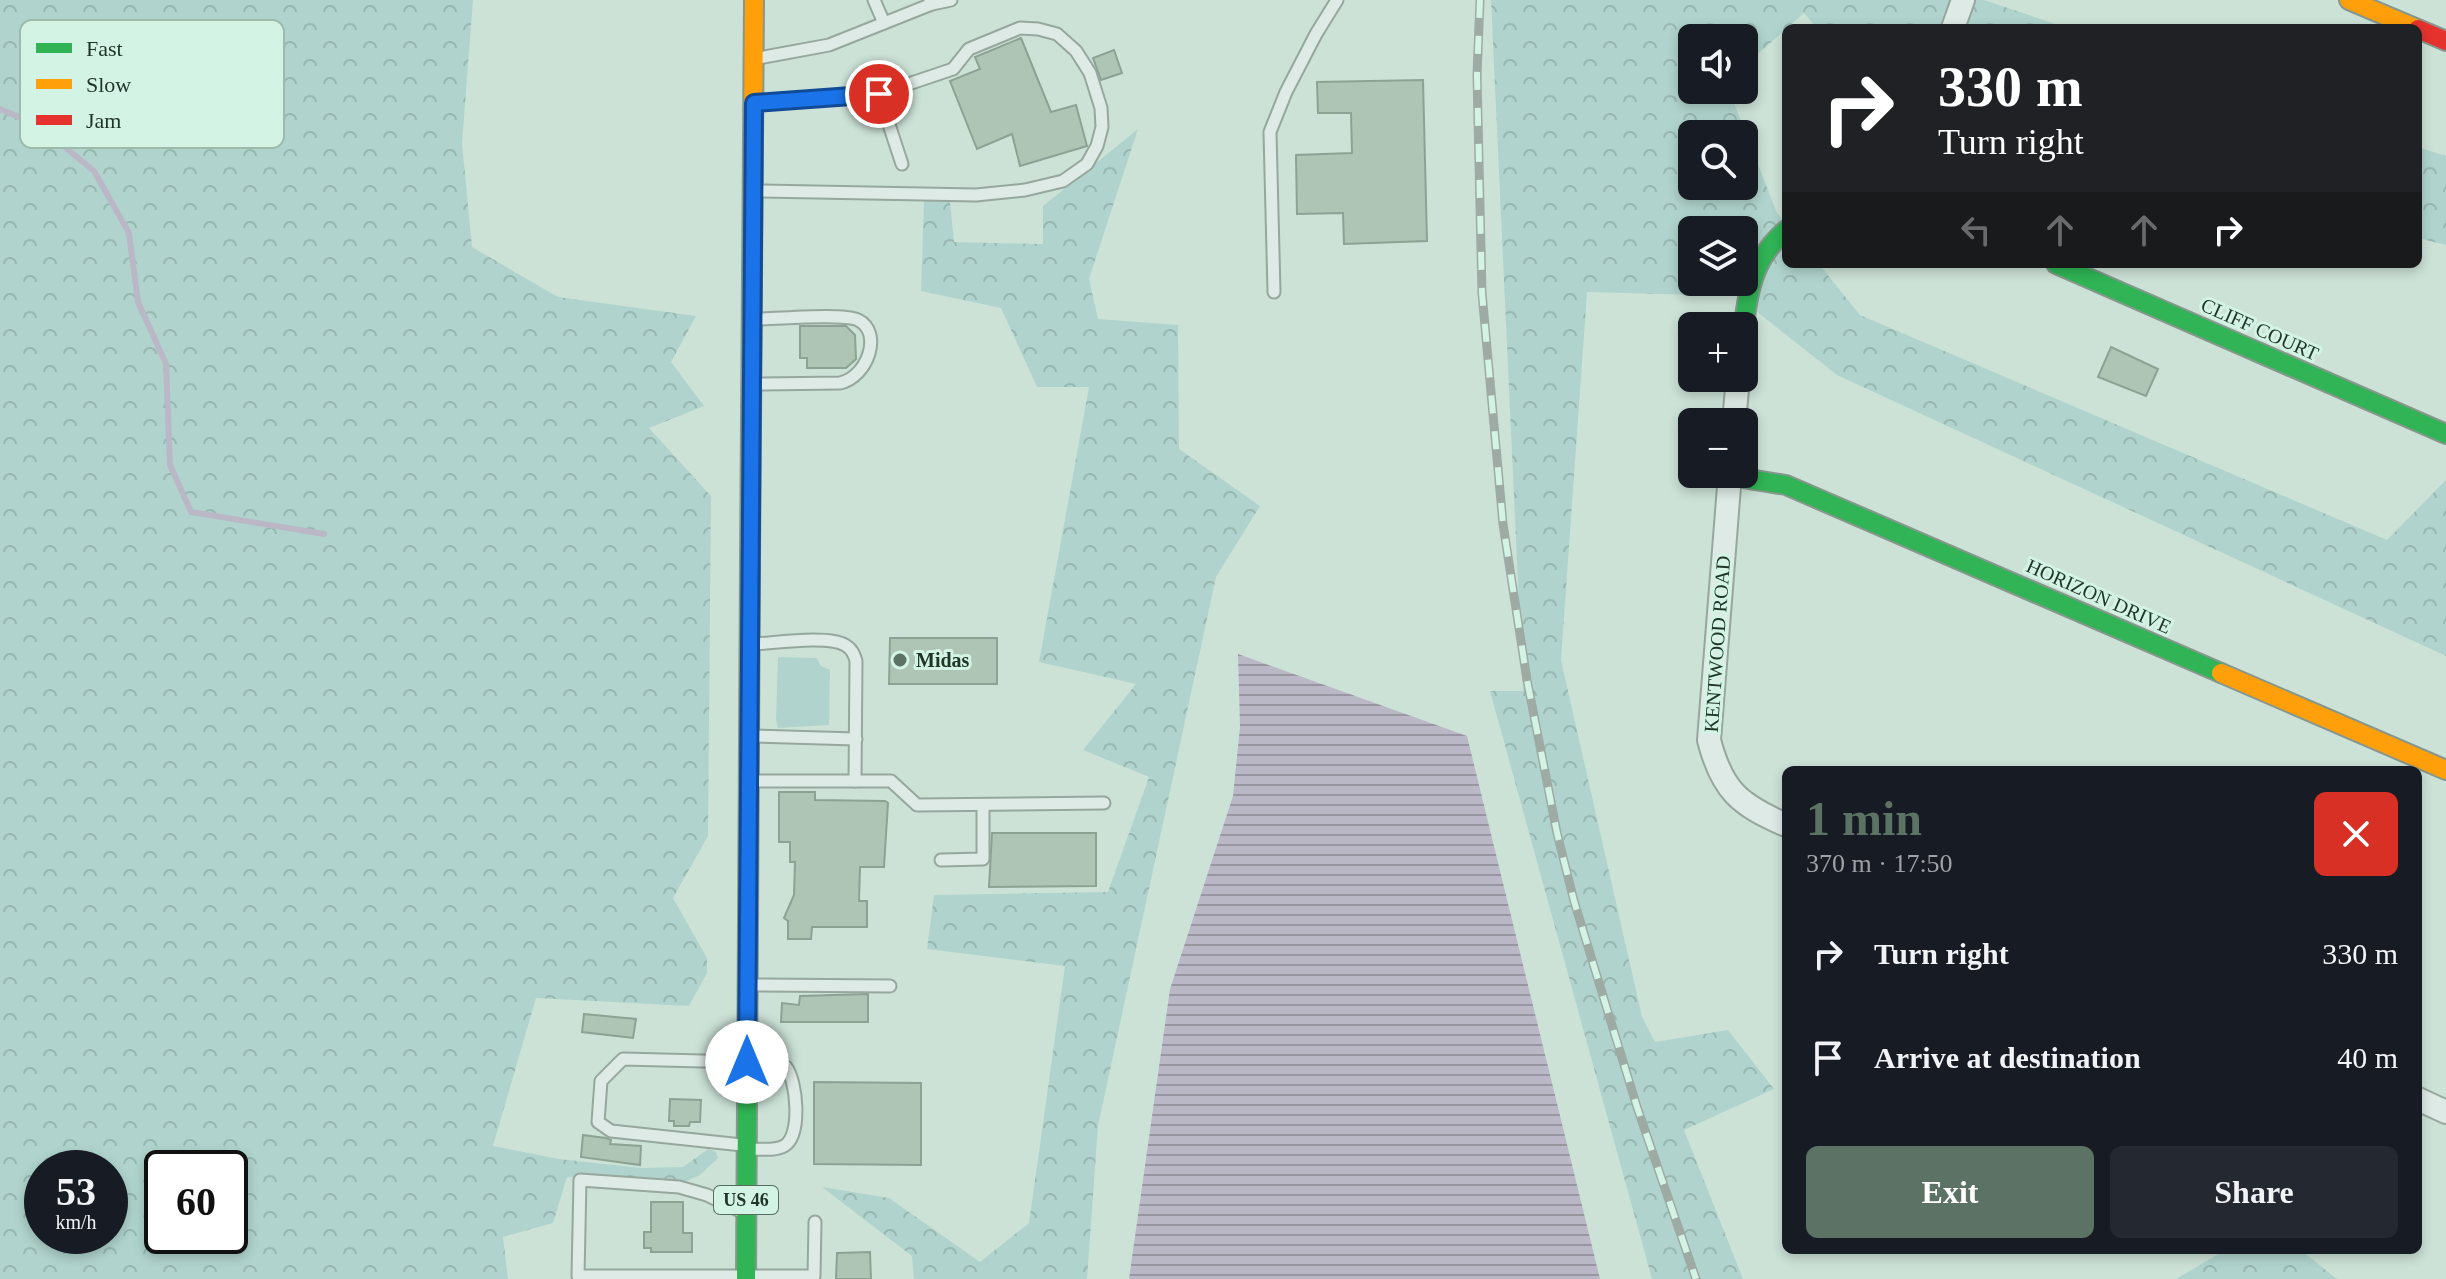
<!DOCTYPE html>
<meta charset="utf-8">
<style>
:root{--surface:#171b24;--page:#242831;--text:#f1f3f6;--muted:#9ea1a6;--accent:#5c7264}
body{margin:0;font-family:"Times New Roman",serif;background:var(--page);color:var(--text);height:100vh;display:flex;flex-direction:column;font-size:30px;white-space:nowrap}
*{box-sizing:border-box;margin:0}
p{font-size:26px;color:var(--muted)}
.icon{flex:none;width:44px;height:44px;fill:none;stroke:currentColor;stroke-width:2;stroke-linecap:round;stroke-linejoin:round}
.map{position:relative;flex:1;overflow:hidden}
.sheet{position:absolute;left:1782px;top:766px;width:640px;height:488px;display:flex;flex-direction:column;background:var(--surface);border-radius:12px;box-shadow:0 4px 12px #0003}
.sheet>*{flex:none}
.top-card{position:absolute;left:1782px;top:24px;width:640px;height:244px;border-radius:12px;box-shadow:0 4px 12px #0003;background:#202124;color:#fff;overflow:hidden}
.tools{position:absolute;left:1678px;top:24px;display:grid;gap:16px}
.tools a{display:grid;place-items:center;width:80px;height:80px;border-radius:12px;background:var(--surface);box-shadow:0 4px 12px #0003;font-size:40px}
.speed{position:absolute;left:24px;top:1150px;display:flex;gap:16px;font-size:40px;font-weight:700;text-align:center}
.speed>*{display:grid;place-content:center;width:104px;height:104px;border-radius:50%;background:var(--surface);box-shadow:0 4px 12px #0003;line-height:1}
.speed small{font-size:20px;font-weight:400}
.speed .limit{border:4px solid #111;border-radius:12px;background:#fff;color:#111}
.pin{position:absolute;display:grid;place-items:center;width:68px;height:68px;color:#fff;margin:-34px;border:4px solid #fff;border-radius:50%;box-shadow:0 2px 8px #0007}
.me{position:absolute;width:88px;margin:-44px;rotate:0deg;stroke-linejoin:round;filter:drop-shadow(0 0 6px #0008)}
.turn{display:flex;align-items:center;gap:28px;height:168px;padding:0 24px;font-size:36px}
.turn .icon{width:104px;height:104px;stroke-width:2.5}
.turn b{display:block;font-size:56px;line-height:68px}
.lanes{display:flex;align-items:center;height:76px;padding:0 24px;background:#0003;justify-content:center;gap:40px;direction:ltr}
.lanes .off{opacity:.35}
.round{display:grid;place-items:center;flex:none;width:84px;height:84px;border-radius:12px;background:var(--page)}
.head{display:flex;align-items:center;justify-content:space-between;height:136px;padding:0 24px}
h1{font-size:48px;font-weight:700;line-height:60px;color:var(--accent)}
.action{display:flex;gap:16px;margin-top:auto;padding:16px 24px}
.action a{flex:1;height:92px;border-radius:12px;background:var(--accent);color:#fff;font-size:32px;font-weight:700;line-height:92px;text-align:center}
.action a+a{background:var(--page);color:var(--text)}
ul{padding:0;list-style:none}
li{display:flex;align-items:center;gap:24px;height:104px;padding:0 24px}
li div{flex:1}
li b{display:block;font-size:30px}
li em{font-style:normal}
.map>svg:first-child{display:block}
.grass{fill:#b0d4cd}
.forest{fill:url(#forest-crowns);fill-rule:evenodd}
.water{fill:url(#water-rules)}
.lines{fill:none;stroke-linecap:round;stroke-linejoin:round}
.stream{stroke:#bab8c6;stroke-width:6}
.building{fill:#aec5b6;stroke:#8ca293;stroke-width:2}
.lane-casing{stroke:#96a79d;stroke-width:15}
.street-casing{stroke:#96a79d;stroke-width:26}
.fast-casing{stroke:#86978d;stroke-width:22}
.slow-casing{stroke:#86978d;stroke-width:22}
.jam-casing{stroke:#86978d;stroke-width:22}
.lane{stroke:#deeae5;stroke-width:11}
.street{stroke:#deeae5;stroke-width:22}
.fast{stroke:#30b455;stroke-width:18}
.slow{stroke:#ff9f0a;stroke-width:18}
.jam{stroke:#e5322d;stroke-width:18}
.rail-casing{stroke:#9eaaa4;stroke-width:9}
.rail{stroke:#d3f3e4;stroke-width:6;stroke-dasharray:18;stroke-linecap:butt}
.route-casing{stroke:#114b97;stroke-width:20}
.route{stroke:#1a73e8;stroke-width:14}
.poi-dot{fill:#5c7264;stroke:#d3f3e4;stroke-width:3}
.labels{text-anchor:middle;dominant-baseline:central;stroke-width:6;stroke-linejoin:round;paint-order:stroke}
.shield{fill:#d3f3e4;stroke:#556e5f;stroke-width:2}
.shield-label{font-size:18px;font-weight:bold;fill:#1f3526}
.street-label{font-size:20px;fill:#1f3526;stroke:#d3f3e4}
.poi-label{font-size:20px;font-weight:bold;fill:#1f3526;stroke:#d3f3e4;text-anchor:start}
.key{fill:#d3f3e4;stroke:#9dbaab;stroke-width:2}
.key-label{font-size:22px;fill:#1f3526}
</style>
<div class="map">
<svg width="2446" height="1279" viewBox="0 0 2446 1279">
<defs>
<pattern id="forest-crowns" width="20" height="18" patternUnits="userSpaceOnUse" patternTransform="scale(2)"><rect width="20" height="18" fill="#b0d4cd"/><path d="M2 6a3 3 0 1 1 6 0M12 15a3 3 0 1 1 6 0" fill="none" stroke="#97b7b0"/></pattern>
<pattern id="water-rules" width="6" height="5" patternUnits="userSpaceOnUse" patternTransform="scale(2)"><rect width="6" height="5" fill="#bab8c6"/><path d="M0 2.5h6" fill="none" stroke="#9796a1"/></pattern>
</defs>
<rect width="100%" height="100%" fill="#cce2d7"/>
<path class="grass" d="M778 657 817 658 821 666 830 670 829 725 778 728 776 720Z"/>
<g class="forest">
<path d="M0 0H473L462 143 472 247 558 297 696 316 671 362 704 406 649 428 711 496 708 836 673 898 707 958V973L689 1006 536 998 493 1146 559 1159 641 1168 683 1167 708 1149 715 1151 718 1158 700 1175 685 1182 567 1177 553 1223 503 1237 508 1279H0ZM42 1168H110V1236H42ZM162 1168H230V1236H162Z"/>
<path d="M1491 0H1984L2067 28H1817L1804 13 1744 66V38H1692V90H1729L1777 213 1786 223V264H1819L1860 315 2387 540 2446 480V656L1837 375 1737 296 1587 292 1561 660 1642 1017 1655 1042 1728 1030 1774 1089 1684 1130 1743 1279H1652L1490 691H1523ZM1692 134H1744V186H1692ZM1692 230H1744V282H1692Z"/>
<path d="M1138 129 1089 279 1098 319 1178 325 1179 449 1260 506 1216 577 1098 1126 1087 1279H914L912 1256 822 1187 889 1198 980 1262 1029 1223 1065 966 927 949 934 895 1108 892 1149 777 1083 750 1136 684 1039 662 1089 387H1037L1001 308 921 291 924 201 950 202 954 242 1043 244V206Z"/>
<path d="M2418 147 2446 156V245L2418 238Z"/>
<path d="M2225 1250H2301L2337 1279H2176Z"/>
</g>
<path class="water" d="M1238 654 1467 736 1600 1279H1129L1170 989 1233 796 1240 727Z"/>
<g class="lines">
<path class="stream" d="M0 109 38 125 94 171 129 233 138 302 166 364 170 465 191 512 324 534"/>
</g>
<g class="building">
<path d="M1021 38 1051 112 1076 105 1087 146 1020 166 1012 134 977 149 950 81 980 69 975 57Z"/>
<path d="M1114 50 1122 73 1101 80 1093 58Z"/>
<path d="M1423 80 1427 241 1344 244 1343 213 1297 214 1296 155 1352 153 1351 113H1318L1317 82Z"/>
<path d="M800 326H846L855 335 856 359 846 368H807V358H800Z"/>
<path d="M2111 347 2158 369 2146 396 2098 377Z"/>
<path d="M890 638H997V684H889Z"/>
<path d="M779 792H815V800L885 801 888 803 884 867H860L859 901H867V927H812L811 939H788V921L784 918 794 895 795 862H790V842H779Z"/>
<path d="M992 833H1096V886L989 887Z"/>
<path d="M868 994V1022H781L782 1003 799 1005 800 996Z"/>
<path d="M584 1014 636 1019 633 1038 582 1032Z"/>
<path d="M814 1082 921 1083V1165L814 1164Z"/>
<path d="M670 1099 701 1100 700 1122H690L689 1126H674V1121H669Z"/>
<path d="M583 1135 606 1138 611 1140 610 1144 641 1146 640 1165 581 1157Z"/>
<path d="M651 1202H683V1233H692V1252H651V1248H644V1232H651Z"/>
<path d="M870 1252 871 1279H836L837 1253Z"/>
</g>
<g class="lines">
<g class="lane-casing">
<g id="lane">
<path d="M874 0 884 23"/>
<path d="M932 4 951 0"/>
<path d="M759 58 829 45 932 4 930 0"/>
<path d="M879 94 902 164"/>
<path d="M757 103 879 94 953 69 969 49 1020 28 1038 29 1057 34 1076 51 1090 73 1101 108 1102 127 1097 146 1087 164 1063 181 1025 190 976 195 758 191"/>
<path d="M1274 292 1270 132 1286 92 1316 34 1337 0"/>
<path d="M756 384 840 383C868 377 883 332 858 320 842 313 779 319 758 319"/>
<path d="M754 644C775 643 828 635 845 645 852 649 854 654 856 661L855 781"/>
<path d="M752 736 856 739"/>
<path d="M753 781H891L917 805 1104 803"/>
<path d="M941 860 983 859V805"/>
<path d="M752 985 890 986"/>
<path d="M742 1062 623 1059 601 1081 598 1122 611 1131 742 1145"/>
<path d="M750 1065 786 1067C797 1081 802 1136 784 1146 775 1151 761 1149 751 1149"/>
<path d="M742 1212 707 1195 679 1187 580 1180 578 1276H814L815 1222"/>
</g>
</g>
<g class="street-casing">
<g id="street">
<path d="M1953 28 1963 0"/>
<path d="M1734 422 1738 378"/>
<path d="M1730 474 1709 740C1722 791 1740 805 1786 825"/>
<path d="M2418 1099 2446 1112"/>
</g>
</g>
<g class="fast-casing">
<g id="fast">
<path d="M2056 264 2446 434"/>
<path d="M1744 326C1748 287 1755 257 1786 230"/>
<path d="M1730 476 1786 485 2221 673"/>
<path d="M746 1279 750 563"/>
</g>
</g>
<g class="slow-casing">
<g id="slow">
<path d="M2349 0 2415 28"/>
<path d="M750 563 754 0"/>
<path d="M2221 673 2446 770"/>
</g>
</g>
<g class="jam-casing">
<path id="jam" d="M2418 29 2446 41"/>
</g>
<use href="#lane" class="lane"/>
<use href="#street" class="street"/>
<use href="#fast" class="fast"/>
<use href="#slow" class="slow"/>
<use href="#jam" class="jam"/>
<g class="rail-casing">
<path id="rail" d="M1480 0 1477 75 1482 293 1503 524 1527 680 1557 833 1574 901 1637 1107 1696 1279"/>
</g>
<use href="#rail" class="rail"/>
</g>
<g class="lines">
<g class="route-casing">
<path id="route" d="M747 1062 754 103 879 94"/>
</g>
<use href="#route" class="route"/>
</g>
<circle class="poi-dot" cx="900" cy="660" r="8"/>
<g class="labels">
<rect class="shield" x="714" y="1186" width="64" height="28" rx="6"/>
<g class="shield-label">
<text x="746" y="1200">US 46</text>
</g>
<g class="street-label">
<text transform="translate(2260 329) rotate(24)">CLIFF COURT</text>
<text transform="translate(2099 596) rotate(24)">HORIZON DRIVE</text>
<text transform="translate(1717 644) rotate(-86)">KENTWOOD ROAD</text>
</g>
<g class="poi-label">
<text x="916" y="660">Midas</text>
</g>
</g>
<rect x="20" y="20" width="264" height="128" rx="12" class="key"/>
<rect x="36" y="43" width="36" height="10" fill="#30b455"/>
<rect x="36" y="79" width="36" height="10" fill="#ff9f0a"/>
<rect x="36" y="115" width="36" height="10" fill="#e5322d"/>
<g class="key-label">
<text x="86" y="56">Fast</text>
<text x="86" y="92">Slow</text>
<text x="86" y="128">Jam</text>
</g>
</svg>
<div class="tools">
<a><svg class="icon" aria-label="sound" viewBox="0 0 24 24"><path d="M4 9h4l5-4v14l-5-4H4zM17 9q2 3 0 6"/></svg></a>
<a><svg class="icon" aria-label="search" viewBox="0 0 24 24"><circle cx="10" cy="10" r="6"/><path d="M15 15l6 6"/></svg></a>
<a><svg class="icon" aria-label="layers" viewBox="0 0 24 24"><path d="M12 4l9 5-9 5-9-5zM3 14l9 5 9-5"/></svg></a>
<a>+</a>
<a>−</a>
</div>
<div class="speed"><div>53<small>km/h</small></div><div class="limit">60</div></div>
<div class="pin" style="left:879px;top:94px;background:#d93025"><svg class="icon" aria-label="arrive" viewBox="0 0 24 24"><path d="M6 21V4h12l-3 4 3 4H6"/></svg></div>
<svg class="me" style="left:747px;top:1062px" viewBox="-20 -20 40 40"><circle r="19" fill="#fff"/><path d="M0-13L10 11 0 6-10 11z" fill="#1a73e8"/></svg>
<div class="top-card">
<div class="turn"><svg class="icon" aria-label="right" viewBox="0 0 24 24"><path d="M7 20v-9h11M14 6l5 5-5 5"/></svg><div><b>330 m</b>Turn right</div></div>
<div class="lanes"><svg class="icon off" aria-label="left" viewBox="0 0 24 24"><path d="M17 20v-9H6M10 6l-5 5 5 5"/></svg><svg class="icon off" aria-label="ahead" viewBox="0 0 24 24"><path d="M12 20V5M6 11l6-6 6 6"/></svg><svg class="icon off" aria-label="ahead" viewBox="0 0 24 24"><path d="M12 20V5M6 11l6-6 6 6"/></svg><svg class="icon" aria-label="right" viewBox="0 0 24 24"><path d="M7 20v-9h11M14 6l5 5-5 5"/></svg></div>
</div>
<section class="sheet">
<div class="head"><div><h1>1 min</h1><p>370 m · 17:50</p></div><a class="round" style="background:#d93025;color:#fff"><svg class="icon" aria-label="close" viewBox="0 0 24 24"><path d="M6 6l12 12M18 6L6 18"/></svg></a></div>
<ul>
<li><svg class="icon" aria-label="right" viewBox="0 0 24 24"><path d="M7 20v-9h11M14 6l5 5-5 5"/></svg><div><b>Turn right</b></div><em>330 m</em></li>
<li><svg class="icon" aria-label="arrive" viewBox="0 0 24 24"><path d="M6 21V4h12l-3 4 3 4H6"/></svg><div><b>Arrive at destination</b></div><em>40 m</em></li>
</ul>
<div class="action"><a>Exit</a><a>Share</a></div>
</section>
</div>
